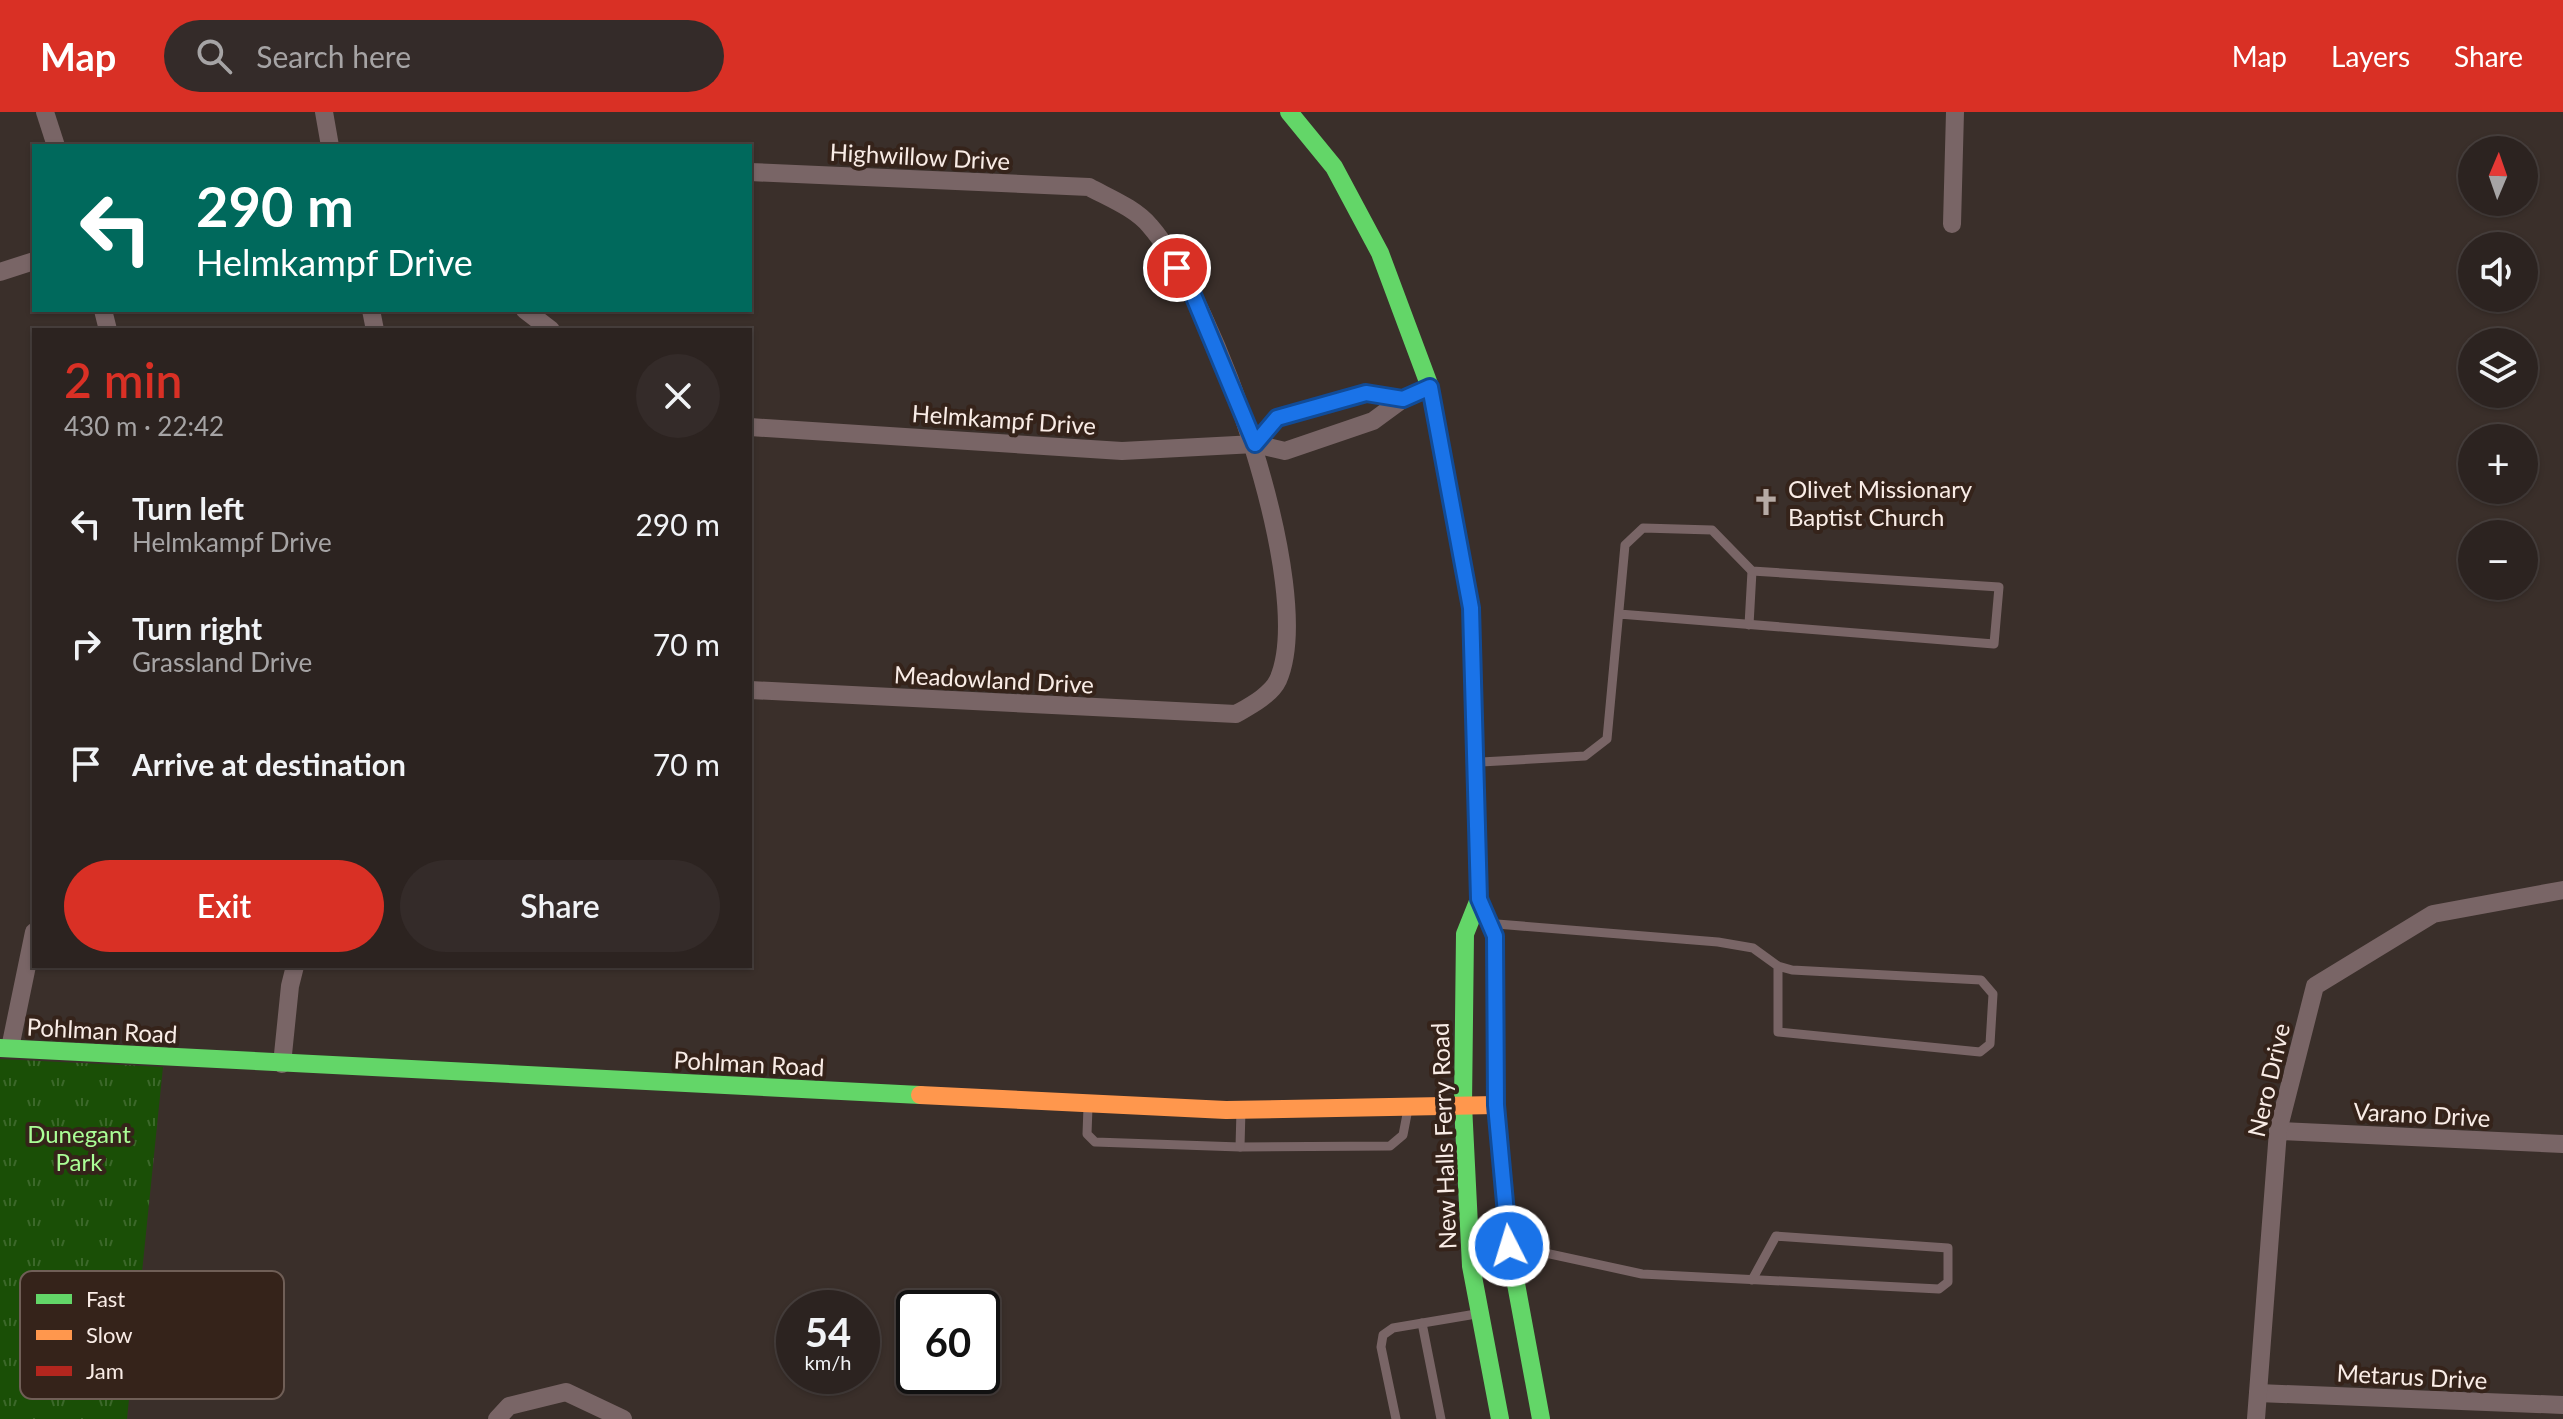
<!DOCTYPE html>
<meta charset="utf-8">
<style>
:root{--surface:#2c2320;--page:#342b29;--text:#f1f3f6;--muted:#a6a4a5;--line:#48403e;--accent:#d93025}
body{margin:0;font-family:Lato,sans-serif;background:var(--page);color:var(--text);height:100vh;display:flex;flex-direction:column;font-size:30px;white-space:nowrap}
*{box-sizing:border-box;margin:0}
p{font-size:26px;color:var(--muted)}
.icon{flex:none;width:44px;height:44px;fill:none;stroke:currentColor;stroke-width:2;stroke-linecap:round;stroke-linejoin:round}
.map{position:relative;flex:1;overflow:hidden}
.details{position:absolute;left:32px;top:216px;width:720px;height:640px;display:flex;flex-direction:column;background:var(--surface);border-radius:0px;box-shadow:0 2px 6px #0004,0 0 0 2px var(--line)}
.details>*{flex:none}
.banner{position:absolute;left:32px;top:32px;width:720px;height:168px;border-radius:0px;box-shadow:0 2px 6px #0004,0 0 0 2px var(--line);background:#00695c;color:#fff;overflow:hidden}
.needle{width:52px;rotate:2deg}
.fabs{position:absolute;left:2458px;top:24px;display:grid;gap:16px}
.fabs a{display:grid;place-items:center;width:80px;height:80px;border-radius:50%;background:var(--surface);box-shadow:0 2px 6px #0004,0 0 0 2px var(--line);font-size:40px}
.speed{position:absolute;left:776px;top:1178px;display:flex;gap:16px;font-size:40px;font-weight:700;text-align:center}
.speed>*{display:grid;place-content:center;width:104px;height:104px;border-radius:50%;background:var(--surface);box-shadow:0 2px 6px #0004,0 0 0 2px var(--line);line-height:1}
.speed small{font-size:20px;font-weight:400}
.speed .limit{border:4px solid #111;border-radius:12px;background:#fff;color:#111}
.pin{position:absolute;display:grid;place-items:center;width:68px;height:68px;color:#fff;margin:-34px;border:4px solid #fff;border-radius:50%;box-shadow:0 2px 8px #0007}
.me{position:absolute;width:88px;margin:-44px;rotate:355deg;stroke-linejoin:round;filter:drop-shadow(0 0 6px #0008)}
.turn{display:flex;align-items:center;gap:28px;height:168px;padding:0 32px;font-size:36px}
.turn .icon{width:104px;height:104px;stroke-width:2.5}
.turn b{display:block;font-size:56px;line-height:68px}
.round{display:grid;place-items:center;flex:none;width:84px;height:84px;border-radius:42px;background:var(--page)}
.head{display:flex;align-items:center;justify-content:space-between;height:136px;padding:0 32px}
h1{font-size:48px;font-weight:600;line-height:60px;color:var(--accent)}
.primary-button{display:flex;gap:16px;margin-top:auto;padding:16px 32px}
.primary-button a{flex:1;height:92px;border-radius:48px;background:var(--accent);color:#fff;font-size:32px;font-weight:600;line-height:92px;text-align:center}
.primary-button a+a{background:var(--page);color:var(--text)}
ul{padding:0;list-style:none}
li{display:flex;align-items:center;gap:24px;height:120px;padding:0 32px}
li div{flex:1}
li b{display:block;font-size:30px}
li em{font-style:normal}
header{display:flex;align-items:center;gap:48px;box-sizing:border-box;height:112px;padding:0 40px;background:var(--accent);color:#fff}
header strong{font-size:38px}
nav{display:flex;gap:44px;margin-inline-start:auto;font-size:28px}
.search{width:560px;height:72px;background:var(--page);display:flex;align-items:center;gap:20px;box-sizing:border-box;padding:0 28px;border-radius:44px;color:var(--muted);font-size:30px}
.map>svg:first-child{display:block}
.grass{fill:url(#grass-tufts)}
.lines{fill:none;stroke-linecap:round;stroke-linejoin:round}
.lane{stroke:#796566;stroke-width:9}
.street{stroke:#796566;stroke-width:18}
.fast{stroke:#63d668;stroke-width:18}
.slow{stroke:#ff974d;stroke-width:18}
.jam{stroke:#b3261e;stroke-width:18}
.route-casing{stroke:#114b97;stroke-width:20}
.route{stroke:#1a73e8;stroke-width:14}
.labels{text-anchor:middle;dominant-baseline:central;stroke-width:8;stroke-linejoin:round;paint-order:stroke}
.street-label{font-size:24px;fill:#f9ece6;stroke:#35231a}
.poi-label{font-size:24px;fill:#f9ece6;stroke:#35231a;text-anchor:start}
.park-label{font-size:24px;fill:#aafe96;stroke:#35231a}
.key{fill:#35231a;stroke:#705f57;stroke-width:2}
.key-label{font-size:22px;fill:#f9ece6}
</style>
<header>
<strong>Map</strong>
<div class="search"><svg class="icon" aria-label="search" viewBox="0 0 24 24"><circle cx="10" cy="10" r="6"/><path d="M15 15l6 6"/></svg>Search here</div>
<nav><a>Map</a><a>Layers</a><a>Share</a></nav>
</header>
<div class="map">
<svg width="2563" height="1307" viewBox="0 0 2563 1307">
<defs>
<pattern id="grass-tufts" width="24" height="20" patternUnits="userSpaceOnUse" patternTransform="scale(2)"><rect width="24" height="20" fill="#1a4f06"/><path d="M3 7l-1-3M5 7V3M7 7l1-3M15 17l-1-3M17 17v-4M19 17l1-3" fill="none" stroke="#3c682a"/></pattern>
</defs>
<rect width="100%" height="100%" fill="#3a2f2a"/>
<path class="grass" d="M0 947 163 955 127 1307H0Z"/>
<g class="lines">
<g class="lane">
<path d="M1749 513 1752 459"/>
<path d="M1481 650 1585 644 1607 627 1625 433 1643 416 1712 418 1752 459 1999 475 1994 532 1619 502"/>
<path d="M1497 812 1718 830 1753 836 1778 854 1792 858 1981 868 1993 882 1990 932 1980 940 1778 920V854"/>
<path d="M1088 995 1087 1022 1095 1030 1240 1035 1390 1034 1403 1023 1408 997"/>
<path d="M1240 1035 1241 998"/>
<path d="M1513 1134 1642 1162 1939 1177 1948 1170V1136L1776 1124 1752 1168"/>
<path d="M1422 1211 1441 1307"/>
<path d="M1396 1307 1381 1235 1383 1223 1393 1216 1476 1202"/>
</g>
<g class="street">
<path d="M45 0 56 34"/>
<path d="M324 0 330 34"/>
<path d="M750 60 1089 75C1109 86 1135 96 1150 114 1214 187 1318 478 1278 568 1271 583 1250 594 1236 602L750 578"/>
<path d="M1952 112 1955 0"/>
<path d="M0 160 34 149"/>
<path d="M103 198 108 218"/>
<path d="M371 198 375 218"/>
<path d="M525 198 551 218"/>
<path d="M750 315 1122 339 1255 332 1285 339 1373 309 1403 287 1430 275"/>
<path d="M1255 332 1277 306 1366 281 1403 287"/>
<path d="M10 936 34 820"/>
<path d="M282 952 290 874 295 854"/>
<path d="M2278 1019 2563 1032"/>
<path d="M2258 1281 2563 1293"/>
<path d="M497 1307 509 1294 566 1280 623 1307"/>
<path d="M2256 1307 2278 1019 2315 874 2433 802 2563 778"/>
</g>
<g class="fast">
<path d="M1289 0 1334 55 1380 141 1430 275 1471 496 1479 787 1487 806"/>
<path d="M1479 787 1465 822 1463 993 1471 1154 1500 1307"/>
<path d="M0 936 920 983"/>
<path d="M1504 1081 1509 1134 1541 1307"/>
</g>
<path class="slow" d="M920 983 1226 998 1496 993"/>
<path class="jam" d="M1487 806 1495 824 1496 993 1504 1081"/>
</g>
<g class="lines">
<g class="route-casing">
<path id="route" d="M1177 156 1191 178 1255 332 1277 306 1366 281 1403 287 1430 275 1471 496 1479 787 1495 824 1496 993 1509 1134"/>
</g>
<use href="#route" class="route"/>
</g>
<defs>
<g id="church-bare" transform="scale(2.16)"><path d="M-1.2-6h2.4v3.5h3.3v2.4h-3.3V6h-2.4V-.1h-3.3v-2.4h3.3Z" fill="#b6aaa4" stroke="#35231a" stroke-width="2.5" paint-order="stroke"/></g>
</defs>
<g fill-rule="evenodd">
<use href="#church-bare" x="1766" y="390"/>
</g>
<g class="labels">
<g class="street-label">
<text transform="translate(920 44) rotate(3)">Highwillow Drive</text>
<text transform="translate(1004 307) rotate(4)">Helmkampf Drive</text>
<text transform="translate(994 567) rotate(3)">Meadowland Drive</text>
<text transform="translate(102 918) rotate(3)">Pohlman Road</text>
<text transform="translate(749 951) rotate(3)">Pohlman Road</text>
<text transform="translate(2268 968) rotate(-77)">Nero Drive</text>
<text transform="translate(2422 1002) rotate(3)">Varano Drive</text>
<text transform="translate(1443 1024) rotate(-92)">New Halls Ferry Road</text>
<text transform="translate(2412 1264) rotate(3)">Metarus Drive</text>
</g>
<g class="poi-label">
<text x="1788" y="376">Olivet Missionary<tspan x="1788" dy="28">Baptist Church</tspan></text>
</g>
<g class="park-label">
<text x="79" y="1021">Dunegant<tspan x="79" dy="28">Park</tspan></text>
</g>
</g>
<rect x="20" y="1159" width="264" height="128" rx="12" class="key"/>
<rect x="36" y="1182" width="36" height="10" fill="#63d668"/>
<rect x="36" y="1218" width="36" height="10" fill="#ff974d"/>
<rect x="36" y="1254" width="36" height="10" fill="#b3261e"/>
<g class="key-label">
<text x="86" y="1195">Fast</text>
<text x="86" y="1231">Slow</text>
<text x="86" y="1267">Jam</text>
</g>
</svg>
<div class="fabs">
<a><svg class="needle" viewBox="-14 -14 28 28"><path d="M0-13l5 13h-10z" fill="#e53935"/><path d="M0 13l5-13h-10z" fill="#a6a4a5"/></svg></a>
<a><svg class="icon" aria-label="sound" viewBox="0 0 24 24"><path d="M4 9h4l5-4v14l-5-4H4zM17 9q2 3 0 6"/></svg></a>
<a><svg class="icon" aria-label="layers" viewBox="0 0 24 24"><path d="M12 4l9 5-9 5-9-5zM3 14l9 5 9-5"/></svg></a>
<a>+</a>
<a>−</a>
</div>
<div class="speed"><div>54<small>km/h</small></div><div class="limit">60</div></div>
<div class="pin" style="left:1177px;top:156px;background:#d93025"><svg class="icon" aria-label="arrive" viewBox="0 0 24 24"><path d="M6 21V4h12l-3 4 3 4H6"/></svg></div>
<svg class="me" style="left:1509px;top:1134px" viewBox="-20 -20 40 40"><circle r="17" fill="#1a73e8" stroke="#fff" stroke-width="3"/><path d="M0-11L8 9 0 5-8 9z" fill="#fff"/></svg>
<div class="banner">
<div class="turn"><svg class="icon" aria-label="left" viewBox="0 0 24 24"><path d="M17 20v-9H6M10 6l-5 5 5 5"/></svg><div><b>290 m</b>Helmkampf Drive</div></div>
</div>
<section class="details">
<div class="head"><div><h1>2 min</h1><p>430 m · 22:42</p></div><a class="round"><svg class="icon" aria-label="close" viewBox="0 0 24 24"><path d="M6 6l12 12M18 6L6 18"/></svg></a></div>
<ul>
<li><svg class="icon" aria-label="left" viewBox="0 0 24 24"><path d="M17 20v-9H6M10 6l-5 5 5 5"/></svg><div><b>Turn left</b><p>Helmkampf Drive</p></div><em>290 m</em></li>
<li><svg class="icon" aria-label="right" viewBox="0 0 24 24"><path d="M7 20v-9h11M14 6l5 5-5 5"/></svg><div><b>Turn right</b><p>Grassland Drive</p></div><em>70 m</em></li>
<li><svg class="icon" aria-label="arrive" viewBox="0 0 24 24"><path d="M6 21V4h12l-3 4 3 4H6"/></svg><div><b>Arrive at destination</b></div><em>70 m</em></li>
</ul>
<div class="primary-button"><a>Exit</a><a>Share</a></div>
</section>
</div>
